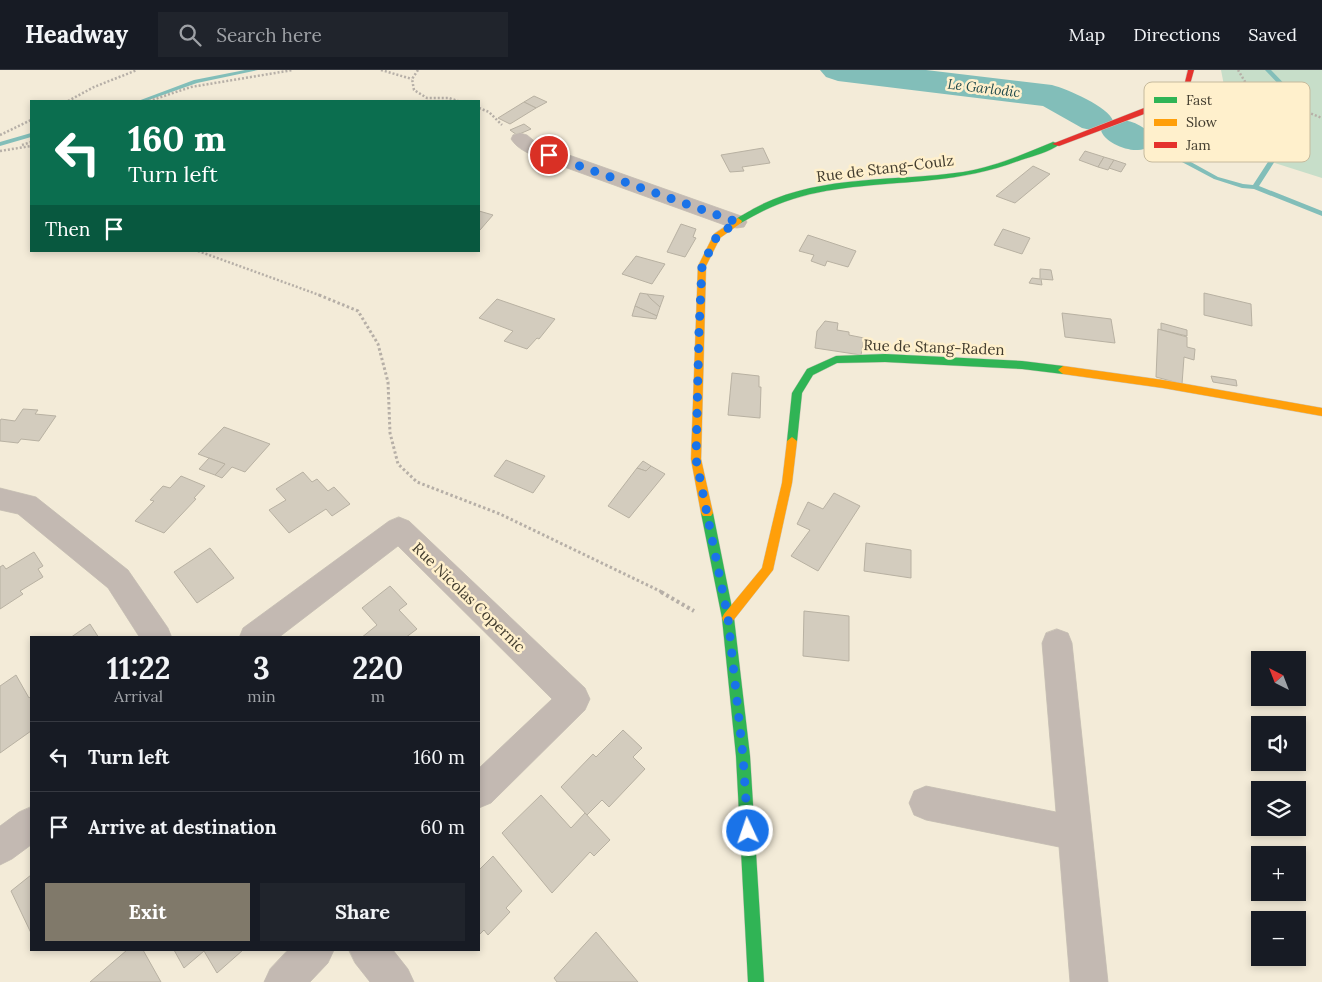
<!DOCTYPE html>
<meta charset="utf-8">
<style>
:root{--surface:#171b24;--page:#20242c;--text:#f1f3f6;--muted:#9ea1a6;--line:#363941;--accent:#80796a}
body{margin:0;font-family:Lora,serif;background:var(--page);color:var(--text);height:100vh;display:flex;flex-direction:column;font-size:19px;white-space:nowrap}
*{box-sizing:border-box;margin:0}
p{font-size:16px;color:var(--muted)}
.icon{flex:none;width:28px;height:28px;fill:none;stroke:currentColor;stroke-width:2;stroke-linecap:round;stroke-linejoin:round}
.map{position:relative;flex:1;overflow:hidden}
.side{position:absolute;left:30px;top:566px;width:450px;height:315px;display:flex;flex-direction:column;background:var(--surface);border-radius:0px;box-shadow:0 2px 8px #0003}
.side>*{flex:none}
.hud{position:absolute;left:30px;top:30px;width:450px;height:152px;border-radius:0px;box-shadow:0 2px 8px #0003;background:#0b6e4f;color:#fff;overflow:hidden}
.needle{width:32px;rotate:318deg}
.buttons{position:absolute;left:1251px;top:581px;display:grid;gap:10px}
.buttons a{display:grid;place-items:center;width:55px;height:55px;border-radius:0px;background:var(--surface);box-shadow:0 2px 8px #0003;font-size:25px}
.pin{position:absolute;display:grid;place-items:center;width:42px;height:42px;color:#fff;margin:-21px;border:2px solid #fff;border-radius:50%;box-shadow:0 1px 5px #0007}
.me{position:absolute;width:55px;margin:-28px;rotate:357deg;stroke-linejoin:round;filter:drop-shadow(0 0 4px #0008)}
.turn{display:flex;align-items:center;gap:18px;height:105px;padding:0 15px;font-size:22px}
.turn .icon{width:65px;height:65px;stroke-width:2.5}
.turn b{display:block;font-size:35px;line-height:42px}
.then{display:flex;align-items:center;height:48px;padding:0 15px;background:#0003;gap:10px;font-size:19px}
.eta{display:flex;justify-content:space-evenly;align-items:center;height:85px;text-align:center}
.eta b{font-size:30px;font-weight:800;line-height:35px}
.primary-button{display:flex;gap:10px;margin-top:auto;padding:10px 15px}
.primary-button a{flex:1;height:58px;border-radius:0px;background:var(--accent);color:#fff;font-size:20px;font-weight:800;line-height:58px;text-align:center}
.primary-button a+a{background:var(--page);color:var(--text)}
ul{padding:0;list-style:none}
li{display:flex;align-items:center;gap:15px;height:70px;padding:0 15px;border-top:1px solid var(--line)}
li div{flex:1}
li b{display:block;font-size:19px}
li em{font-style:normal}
header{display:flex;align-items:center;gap:30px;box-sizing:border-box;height:70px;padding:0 25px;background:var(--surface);border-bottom:1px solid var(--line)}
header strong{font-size:24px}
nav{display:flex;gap:28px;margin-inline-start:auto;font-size:18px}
.search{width:350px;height:45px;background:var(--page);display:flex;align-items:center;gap:12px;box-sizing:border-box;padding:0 18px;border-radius:0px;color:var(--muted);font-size:19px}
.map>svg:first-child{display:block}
.green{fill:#c7dec9}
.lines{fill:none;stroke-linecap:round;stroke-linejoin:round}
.stream{fill:#82beb9;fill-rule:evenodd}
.river{fill:#82beb9;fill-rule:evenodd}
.building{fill:#d3ccbe;stroke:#b8b1a2}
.street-casing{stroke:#cdc7b8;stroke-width:1}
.fast-casing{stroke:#cdc7b8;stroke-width:1}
.slow-casing{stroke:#cdc7b8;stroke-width:1}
.jam-casing{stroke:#cdc7b8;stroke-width:1}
.path-far2{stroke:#b6afa7;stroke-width:2.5;stroke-dasharray:2 2;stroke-linecap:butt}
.path-far1{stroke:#b6afa7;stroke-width:3;stroke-dasharray:2.5 2.5;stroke-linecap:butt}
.path{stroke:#b6afa7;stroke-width:4;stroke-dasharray:3 3;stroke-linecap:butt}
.street{fill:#c3b9b2;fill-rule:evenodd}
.fast{fill:#30b455;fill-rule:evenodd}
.slow{fill:#ff9f0a;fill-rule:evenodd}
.jam{fill:#e5322d;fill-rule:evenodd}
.route{stroke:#1a73e8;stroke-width:9;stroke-dasharray:0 16.2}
.labels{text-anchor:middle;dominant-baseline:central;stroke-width:5;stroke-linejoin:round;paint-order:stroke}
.far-water-label{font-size:14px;font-style:italic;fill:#244d4e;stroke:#fff0cc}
.street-label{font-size:15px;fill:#423c2e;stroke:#fff0cc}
.key{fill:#fff0cc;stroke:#c6ba9d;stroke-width:1}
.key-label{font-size:14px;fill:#423c2e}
</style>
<header>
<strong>Headway</strong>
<div class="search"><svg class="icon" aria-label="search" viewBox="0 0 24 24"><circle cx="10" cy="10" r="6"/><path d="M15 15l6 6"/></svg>Search here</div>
<nav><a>Map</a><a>Directions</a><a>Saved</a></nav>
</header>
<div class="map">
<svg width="1322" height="912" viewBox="0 0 1322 912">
<rect width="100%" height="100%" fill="#f3ebd8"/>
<path class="green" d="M1221 0H1322V108L1157 56 1228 36Z"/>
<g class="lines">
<g class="stream">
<path d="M245 0H258L197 13 146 31H138L194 10Z"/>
<path d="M1265 0H1271L1296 26 1295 33H1291V27Z"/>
<path d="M1289 41 1294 42 1289 69 1259 116 1322 141V146L1254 119 1242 118 1214 109 1148 74 1153 73 1171 81 1218 107 1243 114 1253 115 1283 69Z"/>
<path d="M31 63V67L0 76V72Z"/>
</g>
<path class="river" d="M820 0H926L1052 15C1067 19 1109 37 1113 51 1128 47 1147 57 1155 69L1150 77C1146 78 1142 80 1138 80 1125 81 1103 71 1101 60L1095 61 1082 58 1043 36 838 11 826 7Z"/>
</g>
<g class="building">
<path d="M534 26 547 32 536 38 524 32Z"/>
<path d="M524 32 536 38 510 54 498 48Z"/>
<path d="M524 54 531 59 517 65 510 60Z"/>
<path d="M763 78 770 93 742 97 744 101 730 102 721 85Z"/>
<path d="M1085 81 1104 87 1098 97 1079 90Z"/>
<path d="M1104 87 1114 90 1108 100 1098 97Z"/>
<path d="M1114 90 1126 94 1121 102 1109 98Z"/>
<path d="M1033 96 1050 104 1015 133 996 126Z"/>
<path d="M479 141 493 145 480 160H479Z"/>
<path d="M681 154 696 159 693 167 696 168 685 187 667 182Z"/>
<path d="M1003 159 1030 168 1022 184 994 175Z"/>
<path d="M808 165 856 181 848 197 827 191 825 196 811 191 814 185 799 181Z"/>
<path d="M636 186 665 194 652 214 622 204Z"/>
<path d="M1040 199 1051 200 1053 210 1041 209 1042 215 1029 213 1032 208 1040 209Z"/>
<path d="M640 223 647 224 660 237 657 246 635 236Z"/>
<path d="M1204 223 1251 234 1252 256 1204 245Z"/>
<path d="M647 224 664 226 660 237 651 229Z"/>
<path d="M497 229 555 249 539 269 537 268 527 279 504 271 513 261 479 248Z"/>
<path d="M635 236 657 246 656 249 632 246Z"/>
<path d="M1062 243 1111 249 1115 273 1065 267Z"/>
<path d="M825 251 838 253 837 260 849 262V265L864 268 861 285 815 278 817 261Z"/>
<path d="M1161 253 1187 260V266L1161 260Z"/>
<path d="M1158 259 1187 267V277L1195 279 1194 290 1184 287 1182 314 1156 307Z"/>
<path d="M732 303 759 306V317H761L760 348 728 345Z"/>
<path d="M1211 306 1236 310 1237 316 1213 312Z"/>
<path d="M23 339 38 340 35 344 56 346 39 371 21 369 18 373 0 371V351L1 349 15 351Z"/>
<path d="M224 357 270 374 245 402 232 397 222 408 215 405 225 394 198 384Z"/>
<path d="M209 388 225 394 215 405 199 399Z"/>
<path d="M506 390 545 406 533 423 494 406Z"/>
<path d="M643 391 651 396 646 401 637 398Z"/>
<path d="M651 396 665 404 629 448 608 436 637 398 646 401Z"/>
<path d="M303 402 312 412 317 409 328 421 334 417 350 434 332 446 326 439 289 463 269 440 286 430 276 419Z"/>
<path d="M181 406 205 416 194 428 196 429 164 463 135 451 154 431 150 430 163 416 170 418Z"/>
<path d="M834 423 860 436 818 501 791 486 810 460 797 454 808 432 823 439Z"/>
<path d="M866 473 911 480V508L864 501Z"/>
<path d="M210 478 234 508 197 533 174 502Z"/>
<path d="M34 482 43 496 38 499 43 507 20 521 23 524 0 539V497L3 495 6 499Z"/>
<path d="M390 516 407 534 399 540 417 559 405 568H361L377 555 362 538Z"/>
<path d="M804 541 849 546V591L803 586Z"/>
<path d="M90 554 99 568H70Z"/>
<path d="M16 605 29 628 31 626V661L0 683V616Z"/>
<path d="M623 660 642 678 633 687 645 699 609 737 602 730 587 745 561 717 593 684 596 687Z"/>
<path d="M541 725 571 758 585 743 610 770 594 786 590 782 552 823 502 763Z"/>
<path d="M493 786 522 821 506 838 510 842 488 865 484 860 479 865V800Z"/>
<path d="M31 805V863L11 821Z"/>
<path d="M596 862 638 912H557L554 908Z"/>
<path d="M127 880H143L161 912H90Z"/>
<path d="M174 880H243L217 903 204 881 184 898Z"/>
</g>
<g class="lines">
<g class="street-casing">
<g id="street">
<path d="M520 63 527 65 538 74 744 147 747 152 744 157 737 158 730 157 542 89C530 84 518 80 511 69L513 65Z"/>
<path d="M0 418 36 427 128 500 168 558 172 568H140L108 518 18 444 0 440Z"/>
<path d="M399 447 409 451 585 618 590 629 585 640 491 733 479 738V698L552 629 398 476 278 568H239L243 558 389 451Z"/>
<path d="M1057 559 1068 563 1072 573 1108 912H1070L1059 777 926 750 914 745 909 733 914 721 926 716 1056 742 1042 573 1046 563Z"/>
<path d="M31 737V775L12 789 0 795V756L19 742Z"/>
<path d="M288 880H334L328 893 310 912H264L270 899Z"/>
<path d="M349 880H393L408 899 414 912H370L355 893Z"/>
</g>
</g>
<g class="fast-casing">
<g id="fast">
<path d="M1053 72 1060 74C1050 82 1033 86 1021 90 992 101 963 107 932 110 886 115 837 115 793 129 774 135 758 143 741 153L738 154 734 151C739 146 747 143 753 139 816 104 894 112 963 102 994 97 1024 84 1053 72Z"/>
<path d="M885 284 1022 291 1063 296 1068 300 1063 304 1022 299 885 292 837 293 813 305 802 323 797 371 792 375 788 374 787 371 792 323 807 299 836 286Z"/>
<path d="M707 438 711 440 713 443 734 548 750 686 764 912H748L736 686 722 548 701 443 703 440Z"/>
</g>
</g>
<g class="slow-casing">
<g id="slow">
<path d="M738 148 742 151 741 153 720 168 706 196 701 389 713 443 711 446H703L701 443 691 389 698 196 714 164Z"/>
<path d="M1063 296 1163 310 1322 338V346L1163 318 1063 304 1058 300Z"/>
<path d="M792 367 797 371 792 413 773 500 732 552 728 554 724 552 722 548 724 544 762 498 782 413 787 371Z"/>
</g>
</g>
<g class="jam-casing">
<path id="jam" d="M1188 0H1194L1189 18 1168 35 1059 76 1052 74 1162 31 1184 16Z"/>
</g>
<g class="path-far2">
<path d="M381 0 412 9"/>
<path d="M418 0 412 9 414 20 427 28H449L458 31"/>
<path d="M1238 0 1247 15 1259 23 1322 48"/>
<path d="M68 31 94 17 137 0"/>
<path d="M149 31 191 17 293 0"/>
<path d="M479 38 489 42 502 55"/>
<path d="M0 65 31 50"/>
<path d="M22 75 31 72"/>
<path d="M0 81 31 76"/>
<path d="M198 181 322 226"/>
</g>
<path class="path-far1" d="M319 225 358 241 378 274 388 312 390 363 398 394 417 412 500 444 664 523"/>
<path class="path" d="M661 522 694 541"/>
<use href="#street" class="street"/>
<use href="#fast" class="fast"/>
<use href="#slow" class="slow"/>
<use href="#jam" class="jam"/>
</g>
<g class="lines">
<path class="route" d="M549 85 737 152 717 166 702 196 699 261 696 389 728 548 743 686 748 761"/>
</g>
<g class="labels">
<g class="far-water-label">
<text transform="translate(984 18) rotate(7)">Le Garlodic</text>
</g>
<g class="street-label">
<text transform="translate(885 98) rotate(-7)">Rue de Stang-Coulz</text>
<text transform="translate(934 277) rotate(2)">Rue de Stang-Raden</text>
<text transform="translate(469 527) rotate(44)">Rue Nicolas Copernic</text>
</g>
</g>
<rect x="1144" y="12" width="166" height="80" rx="8" class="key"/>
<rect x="1154" y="27" width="23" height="6" fill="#30b455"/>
<rect x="1154" y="49" width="23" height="7" fill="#ff9f0a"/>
<rect x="1154" y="72" width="23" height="6" fill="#e5322d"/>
<g class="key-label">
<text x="1186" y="35">Fast</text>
<text x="1186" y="57">Slow</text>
<text x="1186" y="80">Jam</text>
</g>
</svg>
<div class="buttons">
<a><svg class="needle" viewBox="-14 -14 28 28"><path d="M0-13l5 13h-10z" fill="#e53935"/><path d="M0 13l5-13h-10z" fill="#9ea1a6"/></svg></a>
<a><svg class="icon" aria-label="sound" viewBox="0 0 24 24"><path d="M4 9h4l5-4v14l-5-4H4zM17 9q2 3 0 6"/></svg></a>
<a><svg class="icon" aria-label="layers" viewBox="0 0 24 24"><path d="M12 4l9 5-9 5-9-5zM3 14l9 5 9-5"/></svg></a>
<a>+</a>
<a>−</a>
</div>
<div class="pin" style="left:549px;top:85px;background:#d93025"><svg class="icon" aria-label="arrive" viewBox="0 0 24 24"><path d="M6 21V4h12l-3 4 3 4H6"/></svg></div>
<svg class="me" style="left:748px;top:761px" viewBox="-20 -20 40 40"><circle r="17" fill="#1a73e8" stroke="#fff" stroke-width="3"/><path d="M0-11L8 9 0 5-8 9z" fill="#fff"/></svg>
<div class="hud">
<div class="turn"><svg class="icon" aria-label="left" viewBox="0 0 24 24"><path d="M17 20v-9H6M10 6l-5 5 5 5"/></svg><div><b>160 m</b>Turn left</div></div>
<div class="then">Then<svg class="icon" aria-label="arrive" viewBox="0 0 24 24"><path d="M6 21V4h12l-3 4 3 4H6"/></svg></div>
</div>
<section class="side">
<div class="eta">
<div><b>11:22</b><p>Arrival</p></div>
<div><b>3</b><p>min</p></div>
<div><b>220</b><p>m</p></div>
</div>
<ul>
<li><svg class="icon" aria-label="left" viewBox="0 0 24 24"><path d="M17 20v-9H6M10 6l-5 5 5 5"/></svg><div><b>Turn left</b></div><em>160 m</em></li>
<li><svg class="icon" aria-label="arrive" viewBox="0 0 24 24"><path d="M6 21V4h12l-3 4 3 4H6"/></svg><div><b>Arrive at destination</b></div><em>60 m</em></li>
</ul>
<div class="primary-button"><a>Exit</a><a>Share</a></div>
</section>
</div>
